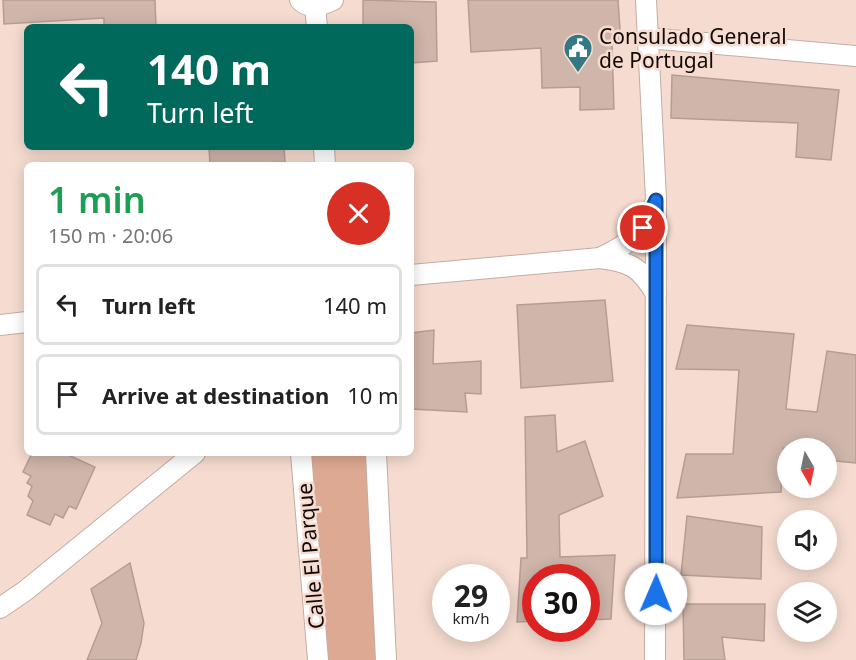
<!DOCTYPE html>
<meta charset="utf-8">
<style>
:root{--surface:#fff;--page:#f2f2f2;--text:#222;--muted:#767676;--line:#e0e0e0}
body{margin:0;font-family:"Noto Sans",sans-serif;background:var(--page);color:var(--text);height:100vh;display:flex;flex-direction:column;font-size:22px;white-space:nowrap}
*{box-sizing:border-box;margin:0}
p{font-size:20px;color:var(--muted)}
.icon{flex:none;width:33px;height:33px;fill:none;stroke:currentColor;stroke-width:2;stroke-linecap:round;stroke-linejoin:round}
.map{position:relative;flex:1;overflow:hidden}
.details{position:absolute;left:24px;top:162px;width:390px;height:294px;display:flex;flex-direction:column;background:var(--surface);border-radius:9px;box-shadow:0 3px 15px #0003}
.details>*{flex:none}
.hud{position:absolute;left:24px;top:24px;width:390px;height:126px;border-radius:9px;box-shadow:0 3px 15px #0003;background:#00695c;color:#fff;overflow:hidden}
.needle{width:39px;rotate:171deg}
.fabs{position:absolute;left:777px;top:438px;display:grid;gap:12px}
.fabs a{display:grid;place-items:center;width:60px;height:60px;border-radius:50%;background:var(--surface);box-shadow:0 3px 15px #0003;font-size:30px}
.speed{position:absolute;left:432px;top:564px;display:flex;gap:12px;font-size:30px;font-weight:700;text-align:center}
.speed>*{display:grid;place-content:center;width:78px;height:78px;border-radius:50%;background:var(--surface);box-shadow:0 3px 15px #0003;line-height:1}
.speed small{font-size:15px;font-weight:400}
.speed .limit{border:9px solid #d22;background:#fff;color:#111}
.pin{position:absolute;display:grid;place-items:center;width:51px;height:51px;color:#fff;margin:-26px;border:3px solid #fff;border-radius:50%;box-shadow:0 2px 6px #0007}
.me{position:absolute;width:66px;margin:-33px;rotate:1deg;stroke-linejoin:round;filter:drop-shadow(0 0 4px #0008)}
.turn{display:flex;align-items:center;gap:21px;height:126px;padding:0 24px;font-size:27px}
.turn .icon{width:78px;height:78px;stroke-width:2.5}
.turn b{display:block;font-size:42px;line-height:51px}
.round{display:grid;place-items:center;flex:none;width:63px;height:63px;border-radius:32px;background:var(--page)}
.summary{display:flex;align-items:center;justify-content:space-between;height:102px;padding:0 24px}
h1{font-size:36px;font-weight:600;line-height:45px;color:#1e9e55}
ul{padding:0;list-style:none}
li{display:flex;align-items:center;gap:18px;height:81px;margin:0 12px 9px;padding:0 12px;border:3px solid var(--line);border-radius:9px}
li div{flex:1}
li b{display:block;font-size:22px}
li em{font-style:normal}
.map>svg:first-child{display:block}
.green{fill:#dea993}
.building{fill:#cfb5aa;stroke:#b69d93;stroke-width:1.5}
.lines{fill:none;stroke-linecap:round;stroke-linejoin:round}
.street-casing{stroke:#c5aca1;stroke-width:22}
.street{stroke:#fff;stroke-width:20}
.route-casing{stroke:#114b97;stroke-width:15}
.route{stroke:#1a73e8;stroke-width:10}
.labels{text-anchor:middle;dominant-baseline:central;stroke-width:5;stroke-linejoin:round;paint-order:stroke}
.poi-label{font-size:21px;fill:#120906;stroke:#f6dcd0;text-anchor:start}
.street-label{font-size:21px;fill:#120906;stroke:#f6dcd0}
</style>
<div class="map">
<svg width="856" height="660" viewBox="0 0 856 660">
<rect width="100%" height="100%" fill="#f6dcd0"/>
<path class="green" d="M301 453H376L386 660H318Z"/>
<g class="building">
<path d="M3 0H155L156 27H104V18L4 24Z"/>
<path d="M363 0 436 2 437 61 411 63V27H363Z"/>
<path d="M468 0H618L621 44H612L614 109 580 110V87L542 88 541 48 471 52Z"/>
<path d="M672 75 839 90 831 160 796 157 798 123 671 118Z"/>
<path d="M209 147H284L285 162 210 165Z"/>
<path d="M605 300 613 381 521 388 517 305Z"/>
<path d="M687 325 794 334 786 409 817 412 827 351 856 355V463L826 460V448H783L781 492 677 498 686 454H733L739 370 676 369Z"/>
<path d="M434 330 433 364 481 361V394L465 393 467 412 411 409V333Z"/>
<path d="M555 415 557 452 585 441 603 496 559 515 560 557 615 555 611 619 586 620V578H536V621L517 622 521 558H527L525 417Z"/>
<path d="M32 453H64L95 467 76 509 69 506 63 518 55 514 50 525 27 515 33 501 28 496 32 486 27 483 31 476 23 472Z"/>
<path d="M687 516 762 527 761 579 681 575Z"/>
<path d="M130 563 144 623 141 643 136 660H87L102 623 91 589Z"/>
<path d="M683 604H765L764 641 722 637 725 660H684Z"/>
</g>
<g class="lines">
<g class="street-casing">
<g id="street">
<path d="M300 0C309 10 323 5 333 0"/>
<path d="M646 0 656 199 655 660"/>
<path d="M315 6 317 27"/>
<path d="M647 38 856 56"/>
<path d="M324 147 325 165"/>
<path d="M600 258C629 244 641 235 654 205"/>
<path d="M411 275 600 258C631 262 640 267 656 294"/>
<path d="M0 325 27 322"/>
<path d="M301 453 318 660"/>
<path d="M376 453 386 660"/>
<path d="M0 608 25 591 195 453"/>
</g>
</g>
<use href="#street" class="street"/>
</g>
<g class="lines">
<g class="route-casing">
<path id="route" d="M643 228 656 200V594"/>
</g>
<use href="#route" class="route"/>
</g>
<defs>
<g id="civic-pin" transform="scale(1.5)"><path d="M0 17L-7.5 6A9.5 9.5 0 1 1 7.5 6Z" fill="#337985" stroke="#f6dcd0"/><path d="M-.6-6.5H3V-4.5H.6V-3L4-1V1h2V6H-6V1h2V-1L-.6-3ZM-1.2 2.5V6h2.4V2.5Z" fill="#fff"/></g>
</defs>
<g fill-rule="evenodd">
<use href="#civic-pin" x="578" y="48"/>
</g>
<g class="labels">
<g class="poi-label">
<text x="599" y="36">Consulado General<tspan x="599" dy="24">de Portugal</tspan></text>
</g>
<g class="street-label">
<text transform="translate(310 556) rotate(-95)">Calle El Parque</text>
</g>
</g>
</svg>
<div class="fabs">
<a><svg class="needle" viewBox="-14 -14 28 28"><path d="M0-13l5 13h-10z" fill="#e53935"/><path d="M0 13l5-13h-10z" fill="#767676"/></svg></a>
<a><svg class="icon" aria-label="sound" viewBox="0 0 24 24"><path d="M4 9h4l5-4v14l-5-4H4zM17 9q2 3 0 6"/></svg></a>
<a><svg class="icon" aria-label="layers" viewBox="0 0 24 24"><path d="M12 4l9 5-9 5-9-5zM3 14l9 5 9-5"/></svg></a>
</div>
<div class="speed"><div>29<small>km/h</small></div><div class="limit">30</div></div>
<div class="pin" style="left:643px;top:228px;background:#d93025"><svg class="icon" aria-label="arrive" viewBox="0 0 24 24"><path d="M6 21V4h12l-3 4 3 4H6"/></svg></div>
<svg class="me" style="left:656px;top:594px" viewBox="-20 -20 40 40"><circle r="19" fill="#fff"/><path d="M0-13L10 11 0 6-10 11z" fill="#1a73e8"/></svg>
<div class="hud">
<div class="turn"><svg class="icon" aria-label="left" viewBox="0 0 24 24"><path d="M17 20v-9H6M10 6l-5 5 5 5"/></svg><div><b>140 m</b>Turn left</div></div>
</div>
<section class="details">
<div class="summary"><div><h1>1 min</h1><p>150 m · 20:06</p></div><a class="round" style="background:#d93025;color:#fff"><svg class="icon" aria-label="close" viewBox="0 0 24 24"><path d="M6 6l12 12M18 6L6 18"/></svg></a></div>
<ul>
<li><svg class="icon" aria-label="left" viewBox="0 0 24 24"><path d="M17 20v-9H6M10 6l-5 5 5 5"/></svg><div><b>Turn left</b></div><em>140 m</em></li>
<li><svg class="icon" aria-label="arrive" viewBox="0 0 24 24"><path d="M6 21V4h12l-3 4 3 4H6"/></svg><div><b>Arrive at destination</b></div><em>10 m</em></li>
</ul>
</section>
</div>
